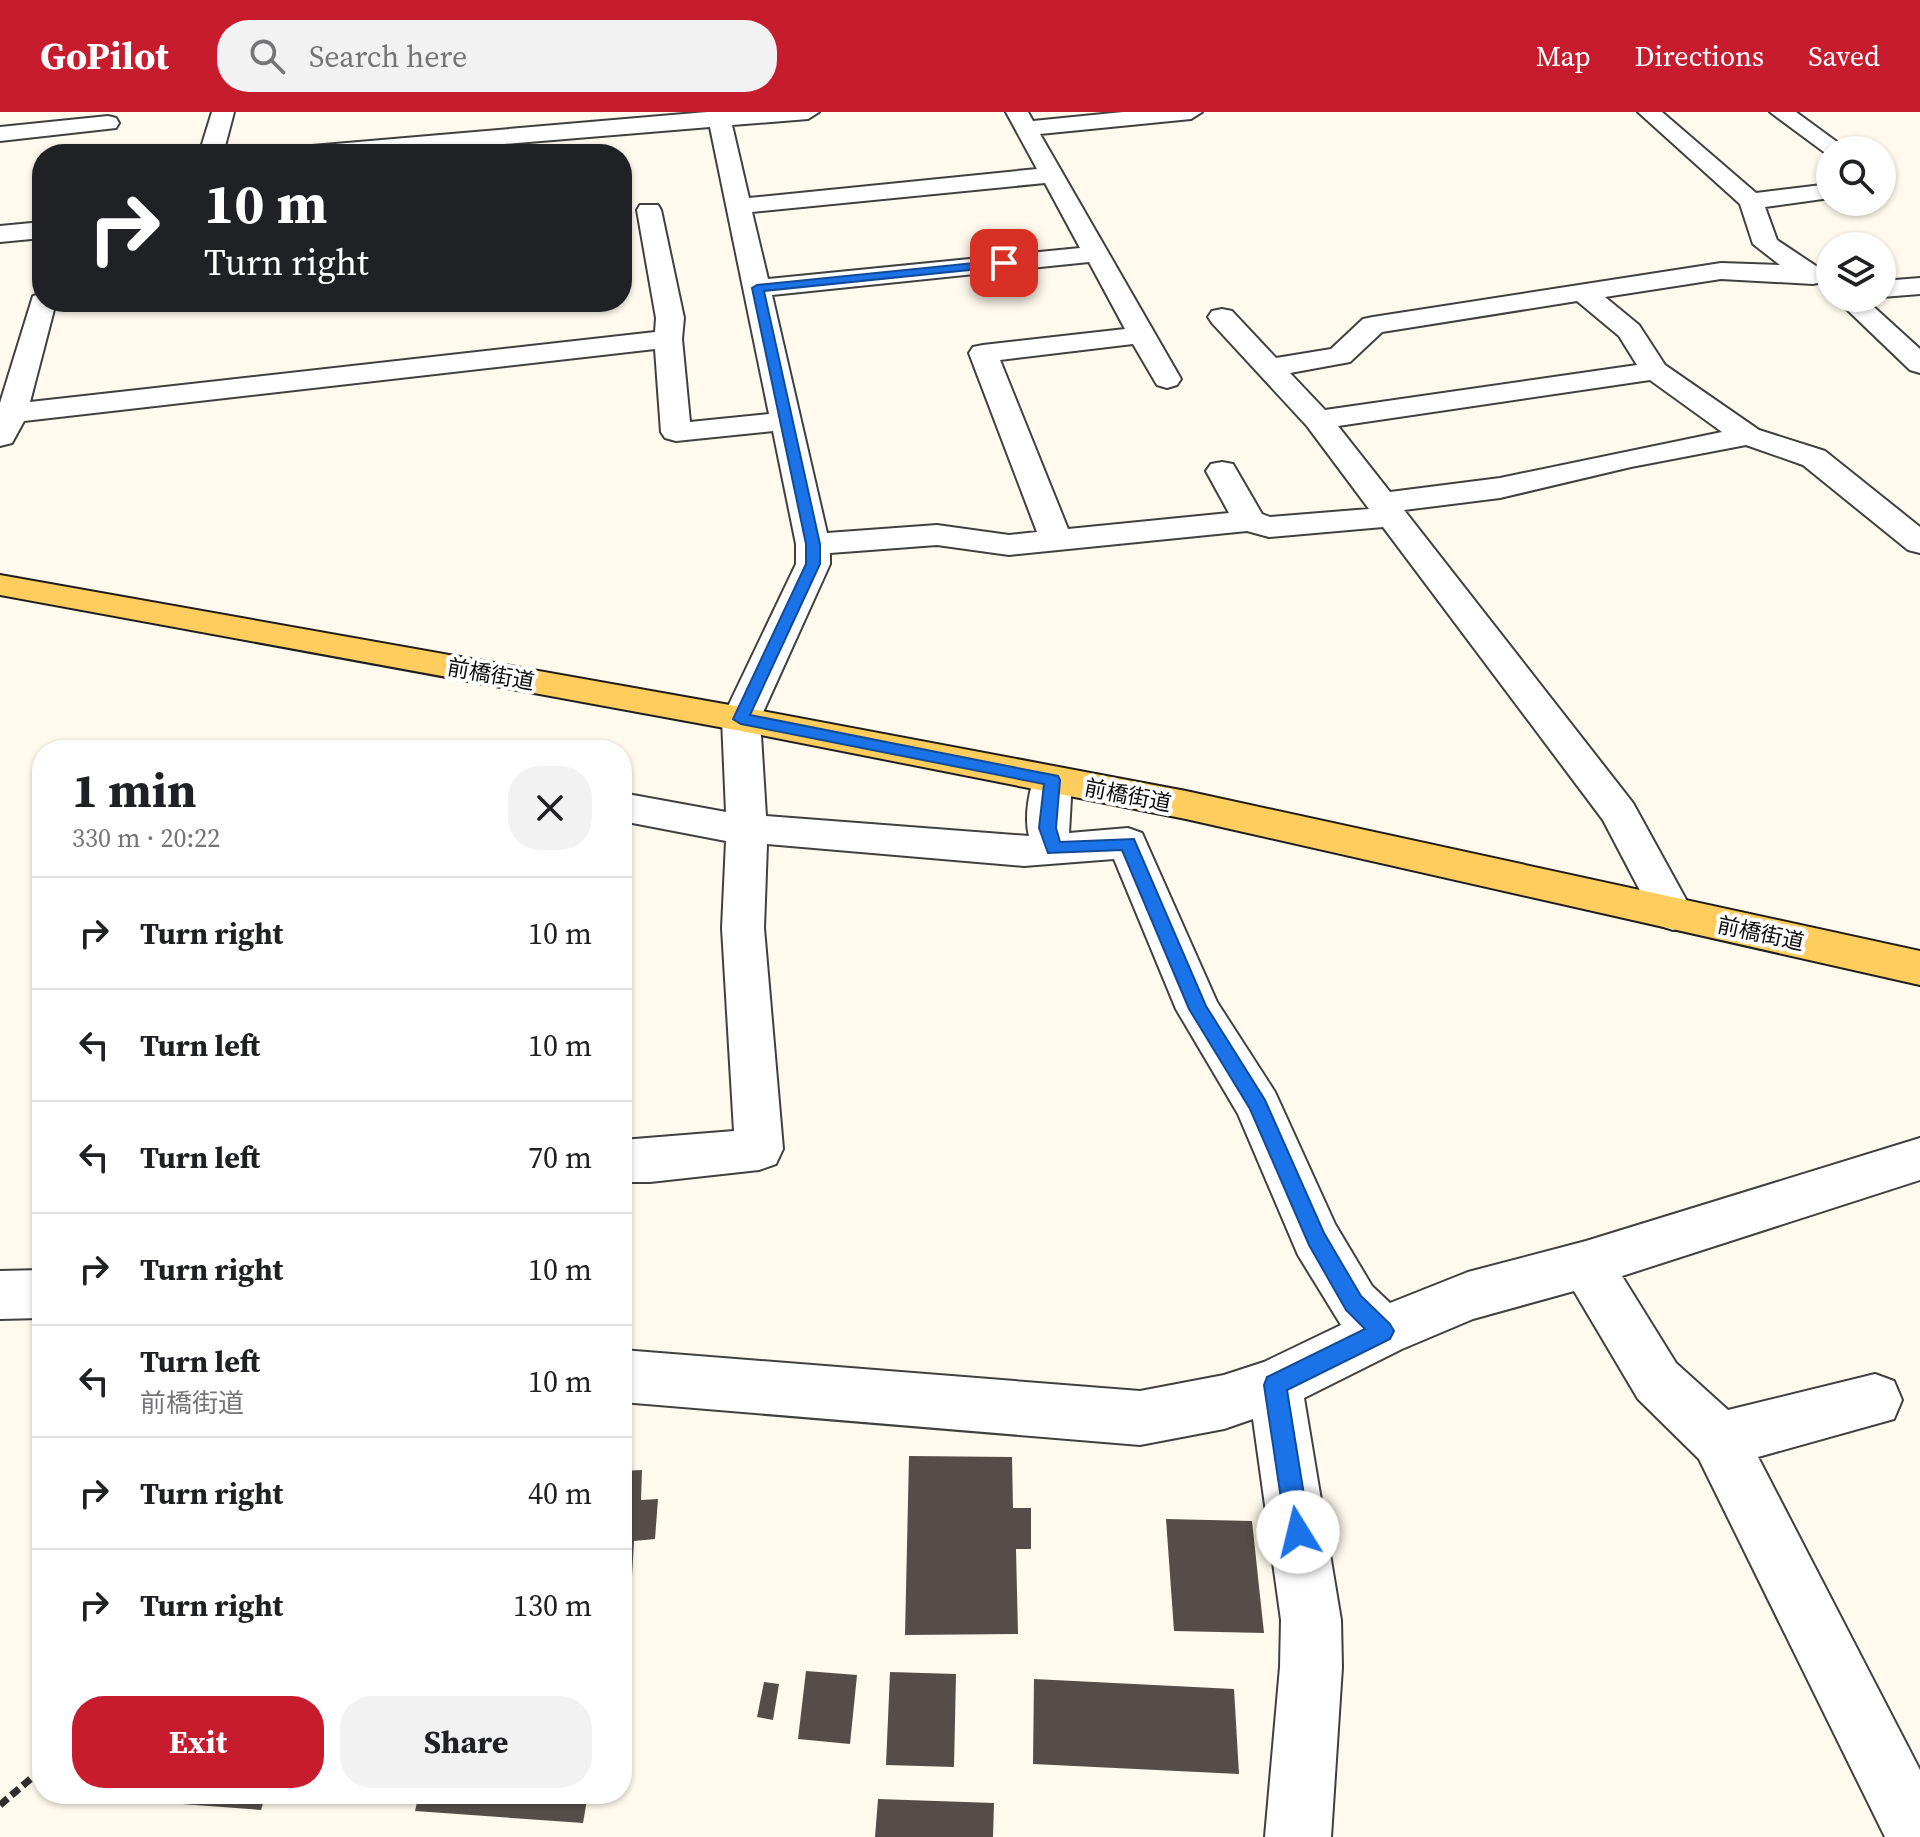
<!DOCTYPE html>
<meta charset="utf-8">
<style>
:root{--surface:#fff;--page:#f2f2f2;--text:#202124;--muted:#757577;--line:#e0e0e0;--accent:#c71b2e}
body{margin:0;font-family:"Source Serif 4","Noto Sans JP",serif;background:var(--page);color:var(--text);height:100vh;display:flex;flex-direction:column;font-size:30px;white-space:nowrap}
*{box-sizing:border-box;margin:0}
p{font-size:26px;color:var(--muted)}
.icon{flex:none;width:44px;height:44px;fill:none;stroke:currentColor;stroke-width:2;stroke-linecap:round;stroke-linejoin:round}
.map{position:relative;flex:1;overflow:hidden}
.details{position:absolute;left:32px;top:628px;width:600px;height:1064px;display:flex;flex-direction:column;background:var(--surface);border-radius:32px;box-shadow:0 2px 6px #0004}
.details>*{flex:none}
.top-card{position:absolute;left:32px;top:32px;width:600px;height:168px;border-radius:32px;box-shadow:0 2px 6px #0004;background:#202124;color:#fff;overflow:hidden}
.buttons{position:absolute;left:1816px;top:24px;display:grid;gap:16px}
.buttons a{display:grid;place-items:center;width:80px;height:80px;border-radius:50%;background:var(--surface);box-shadow:0 2px 6px #0004;font-size:40px}
.pin{position:absolute;display:grid;place-items:center;width:68px;height:68px;color:#fff;margin:-34px;border-radius:16px;box-shadow:0 4px 12px #0006}
.me{position:absolute;width:88px;margin:-44px;rotate:351deg;stroke-linejoin:round;filter:drop-shadow(0 0 6px #0008)}
.turn{display:flex;align-items:center;gap:28px;height:168px;padding:0 40px;font-size:36px}
.turn .icon{width:104px;height:104px;stroke-width:2.5}
.turn b{display:block;font-size:56px;line-height:68px}
.round{display:grid;place-items:center;flex:none;width:84px;height:84px;border-radius:32px;background:var(--page)}
.headline{display:flex;align-items:center;justify-content:space-between;height:136px;padding:0 40px}
h1{font-size:48px;font-weight:700;line-height:60px}
.button{display:flex;gap:16px;margin-top:auto;padding:16px 40px}
.button a{flex:1;height:92px;border-radius:32px;background:var(--accent);color:#fff;font-size:32px;font-weight:700;line-height:92px;text-align:center}
.button a+a{background:var(--page);color:var(--text)}
ul{padding:0;list-style:none}
li{display:flex;align-items:center;gap:24px;height:112px;padding:0 40px;border-top:2px solid var(--line)}
li div{flex:1}
li b{display:block;font-size:30px}
li em{font-style:normal}
header{display:flex;align-items:center;gap:48px;box-sizing:border-box;height:112px;padding:0 40px;background:var(--accent);color:#fff}
header strong{font-size:38px}
nav{display:flex;gap:44px;margin-inline-start:auto;font-size:28px}
.search{width:560px;height:72px;background:var(--page);display:flex;align-items:center;gap:20px;box-sizing:border-box;padding:0 28px;border-radius:32px;color:var(--muted);font-size:30px}
.map>svg:first-child{display:block}
.building{fill:#564d48}
.lines{fill:none;stroke-linecap:round;stroke-linejoin:round}
.minor-casing{stroke:#404040;stroke-width:4}
.major-casing{stroke:#1e1e1e;stroke-width:4}
.path{stroke:#2f2f2f;stroke-width:7;stroke-dasharray:10 5;stroke-linecap:butt}
.minor{fill:#fff;fill-rule:evenodd}
.major{fill:#ffcd5d;fill-rule:evenodd}
.route{fill:#1a73e8;stroke:#114b97;stroke-width:2}
.labels{text-anchor:middle;dominant-baseline:central;stroke-width:8;stroke-linejoin:round;paint-order:stroke}
.street-label{font-size:22px;fill:#0d0d0d;stroke:#fff}
</style>
<header>
<strong>GoPilot</strong>
<div class="search"><svg class="icon" aria-label="search" viewBox="0 0 24 24"><circle cx="10" cy="10" r="6"/><path d="M15 15l6 6"/></svg>Search here</div>
<nav><a>Map</a><a>Directions</a><a>Saved</a></nav>
</header>
<div class="map">
<svg width="1920" height="1725" viewBox="0 0 1920 1725">
<rect width="100%" height="100%" fill="#fffaed"/>
<g class="building">
<path d="M909 1344 1012 1345 1013 1396H1031V1437H1016L1018 1522 905 1523Z"/>
<path d="M642 1358 641 1388 658 1387 655 1427 634 1429 629 1517 622 1518V1359Z"/>
<path d="M1166 1407 1252 1409 1264 1521 1174 1519Z"/>
<path d="M806 1559 857 1563 850 1632 798 1627Z"/>
<path d="M890 1560 956 1562 954 1655 886 1653Z"/>
<path d="M1034 1567 1234 1577 1239 1662 1033 1652Z"/>
<path d="M764 1570 779 1572 773 1608 757 1605Z"/>
<path d="M158 1682H266L261 1698 155 1690Z"/>
<path d="M419 1682H588L583 1711 415 1699Z"/>
<path d="M878 1687 994 1691 993 1725H875Z"/>
</g>
<g class="lines">
<g class="minor-casing">
<g id="minor">
<path d="M212 0H234L223 42H199Z"/>
<path d="M707 0H819L808 7 732 13 749 86 1037 57 1006 0H1028L1033 9 1123 0H1202L1191 7 1040 22 1181 267 1177 273 1167 276 1157 273 1133 232 1000 248 1068 417 1229 401 1206 359 1211 352 1222 350 1233 352 1262 402 1270 405 1369 397 1307 314 1212 211 1208 205 1212 199 1222 197 1232 199 1276 246 1331 237 1363 207 1373 205 1721 151 1780 153 1753 132 1740 92 1638 0H1662L1756 81 1830 72V86L1765 95 1777 128 1822 158 1826 164 1822 170 1813 172 1721 167 1605 185 1639 213 1665 253 1759 318 1825 339 1920 415V441L1908 438 1803 353 1746 333 1631 355 1500 386 1404 398 1633 691 1694 802 1688 813 1673 818 1658 813 1603 708 1383 415 1269 425 1247 419 1009 443 937 433 830 441V452L760 607 766 704 1029 724C1024 706 1029 674 1038 658L1052 655 1066 658 1072 668 1069 721 1128 716 1142 721 1217 890 1275 980 1335 1112 1372 1174 1390 1191 1468 1160 1586 1129 1920 1026V1068L1622 1164 1676 1251 1728 1298 1875 1262 1894 1269 1902 1288 1894 1307 1758 1345 1920 1658V1725H1885L1699 1347 1638 1287 1574 1179 1473 1207 1402 1237 1304 1286 1341 1508 1342 1555 1331 1725H1265L1280 1555 1281 1508 1253 1307 1224 1317 1140 1333 622 1290V1238L1140 1279 1224 1263 1264 1250 1341 1213 1298 1143 1238 1002 1176 897 1114 747 1024 754 767 732 764 816 783 1037 776 1052 759 1058 650 1070H622V1028L734 1019 722 816 726 729 622 709V681L726 700 722 607 796 452V432L773 319 676 329 665 326 661 320 655 237 24 309 12 331 0 334V291L33 184 42 182V190H56L30 290 655 220 656 206 637 98 640 93H658L661 98 684 206 682 227 690 310 769 302 710 15 384 42H288L292 37 300 35ZM1045 71 1080 136 768 167 752 100ZM1089 150 1125 217 983 233 973 235 969 241 1037 420 1009 423 937 413 827 421 772 183ZM1577 189 1619 224 1637 253 1325 298 1290 261 1350 250 1382 220ZM1650 268 1722 320 1500 366 1390 380 1338 314Z"/>
<path d="M1770 0H1796L1848 38H1830L1828 43Z"/>
<path d="M108 4 116 6 119 11 116 16 0 29V15Z"/>
<path d="M42 110V126L0 130V114Z"/>
<path d="M1920 166V182L1882 185V169Z"/>
<path d="M1835 186H1864L1920 237V261L1910 258Z"/>
<path d="M42 1158V1206L0 1207V1159Z"/>
</g>
</g>
<g class="major-casing">
<path id="major" d="M0 463 741 595 1186 679 1920 839V873L1186 707 741 619 0 483Z"/>
</g>
<path class="path" d="M0 1693 42 1657"/>
<use href="#minor" class="minor"/>
<use href="#major" class="major"/>
</g>
<path class="route" d="M1004 148 1009 151 1008 154 764 179 820 432V452L750 603 1058 664 1060 668 1056 716 1060 730 1134 727 1206 894 1265 988 1324 1121 1361 1184 1390 1212 1394 1219 1390 1227 1287 1278 1310 1420 1306 1428 1298 1432 1289 1428 1286 1420 1264 1273 1267 1265 1365 1217 1346 1198 1309 1133 1250 997 1189 897 1122 738 1048 741 1039 716 1044 672 741 612 733 607 806 452V432L752 176 757 173Z"/>
<g class="labels">
<g class="street-label">
<text transform="translate(491 562) rotate(10)">前橋街道</text>
<text transform="translate(1128 683) rotate(11)">前橋街道</text>
<text transform="translate(1761 821) rotate(12)">前橋街道</text>
</g>
</g>
</svg>
<div class="buttons">
<a><svg class="icon" aria-label="search" viewBox="0 0 24 24"><circle cx="10" cy="10" r="6"/><path d="M15 15l6 6"/></svg></a>
<a><svg class="icon" aria-label="layers" viewBox="0 0 24 24"><path d="M12 4l9 5-9 5-9-5zM3 14l9 5 9-5"/></svg></a>
</div>
<div class="pin" style="left:1004px;top:151px;background:#d93025"><svg class="icon" aria-label="arrive" viewBox="0 0 24 24"><path d="M6 21V4h12l-3 4 3 4H6"/></svg></div>
<svg class="me" style="left:1298px;top:1420px" viewBox="-20 -20 40 40"><circle r="19" fill="#fff"/><path d="M0-13L10 11 0 6-10 11z" fill="#1a73e8"/></svg>
<div class="top-card">
<div class="turn"><svg class="icon" aria-label="right" viewBox="0 0 24 24"><path d="M7 20v-9h11M14 6l5 5-5 5"/></svg><div><b>10 m</b>Turn right</div></div>
</div>
<section class="details">
<div class="headline"><div><h1>1 min</h1><p>330 m · 20:22</p></div><a class="round"><svg class="icon" aria-label="close" viewBox="0 0 24 24"><path d="M6 6l12 12M18 6L6 18"/></svg></a></div>
<ul>
<li><svg class="icon" aria-label="right" viewBox="0 0 24 24"><path d="M7 20v-9h11M14 6l5 5-5 5"/></svg><div><b>Turn right</b></div><em>10 m</em></li>
<li><svg class="icon" aria-label="left" viewBox="0 0 24 24"><path d="M17 20v-9H6M10 6l-5 5 5 5"/></svg><div><b>Turn left</b></div><em>10 m</em></li>
<li><svg class="icon" aria-label="left" viewBox="0 0 24 24"><path d="M17 20v-9H6M10 6l-5 5 5 5"/></svg><div><b>Turn left</b></div><em>70 m</em></li>
<li><svg class="icon" aria-label="right" viewBox="0 0 24 24"><path d="M7 20v-9h11M14 6l5 5-5 5"/></svg><div><b>Turn right</b></div><em>10 m</em></li>
<li><svg class="icon" aria-label="left" viewBox="0 0 24 24"><path d="M17 20v-9H6M10 6l-5 5 5 5"/></svg><div><b>Turn left</b><p>前橋街道</p></div><em>10 m</em></li>
<li><svg class="icon" aria-label="right" viewBox="0 0 24 24"><path d="M7 20v-9h11M14 6l5 5-5 5"/></svg><div><b>Turn right</b></div><em>40 m</em></li>
<li><svg class="icon" aria-label="right" viewBox="0 0 24 24"><path d="M7 20v-9h11M14 6l5 5-5 5"/></svg><div><b>Turn right</b></div><em>130 m</em></li>
</ul>
<div class="button"><a>Exit</a><a>Share</a></div>
</section>
</div>
